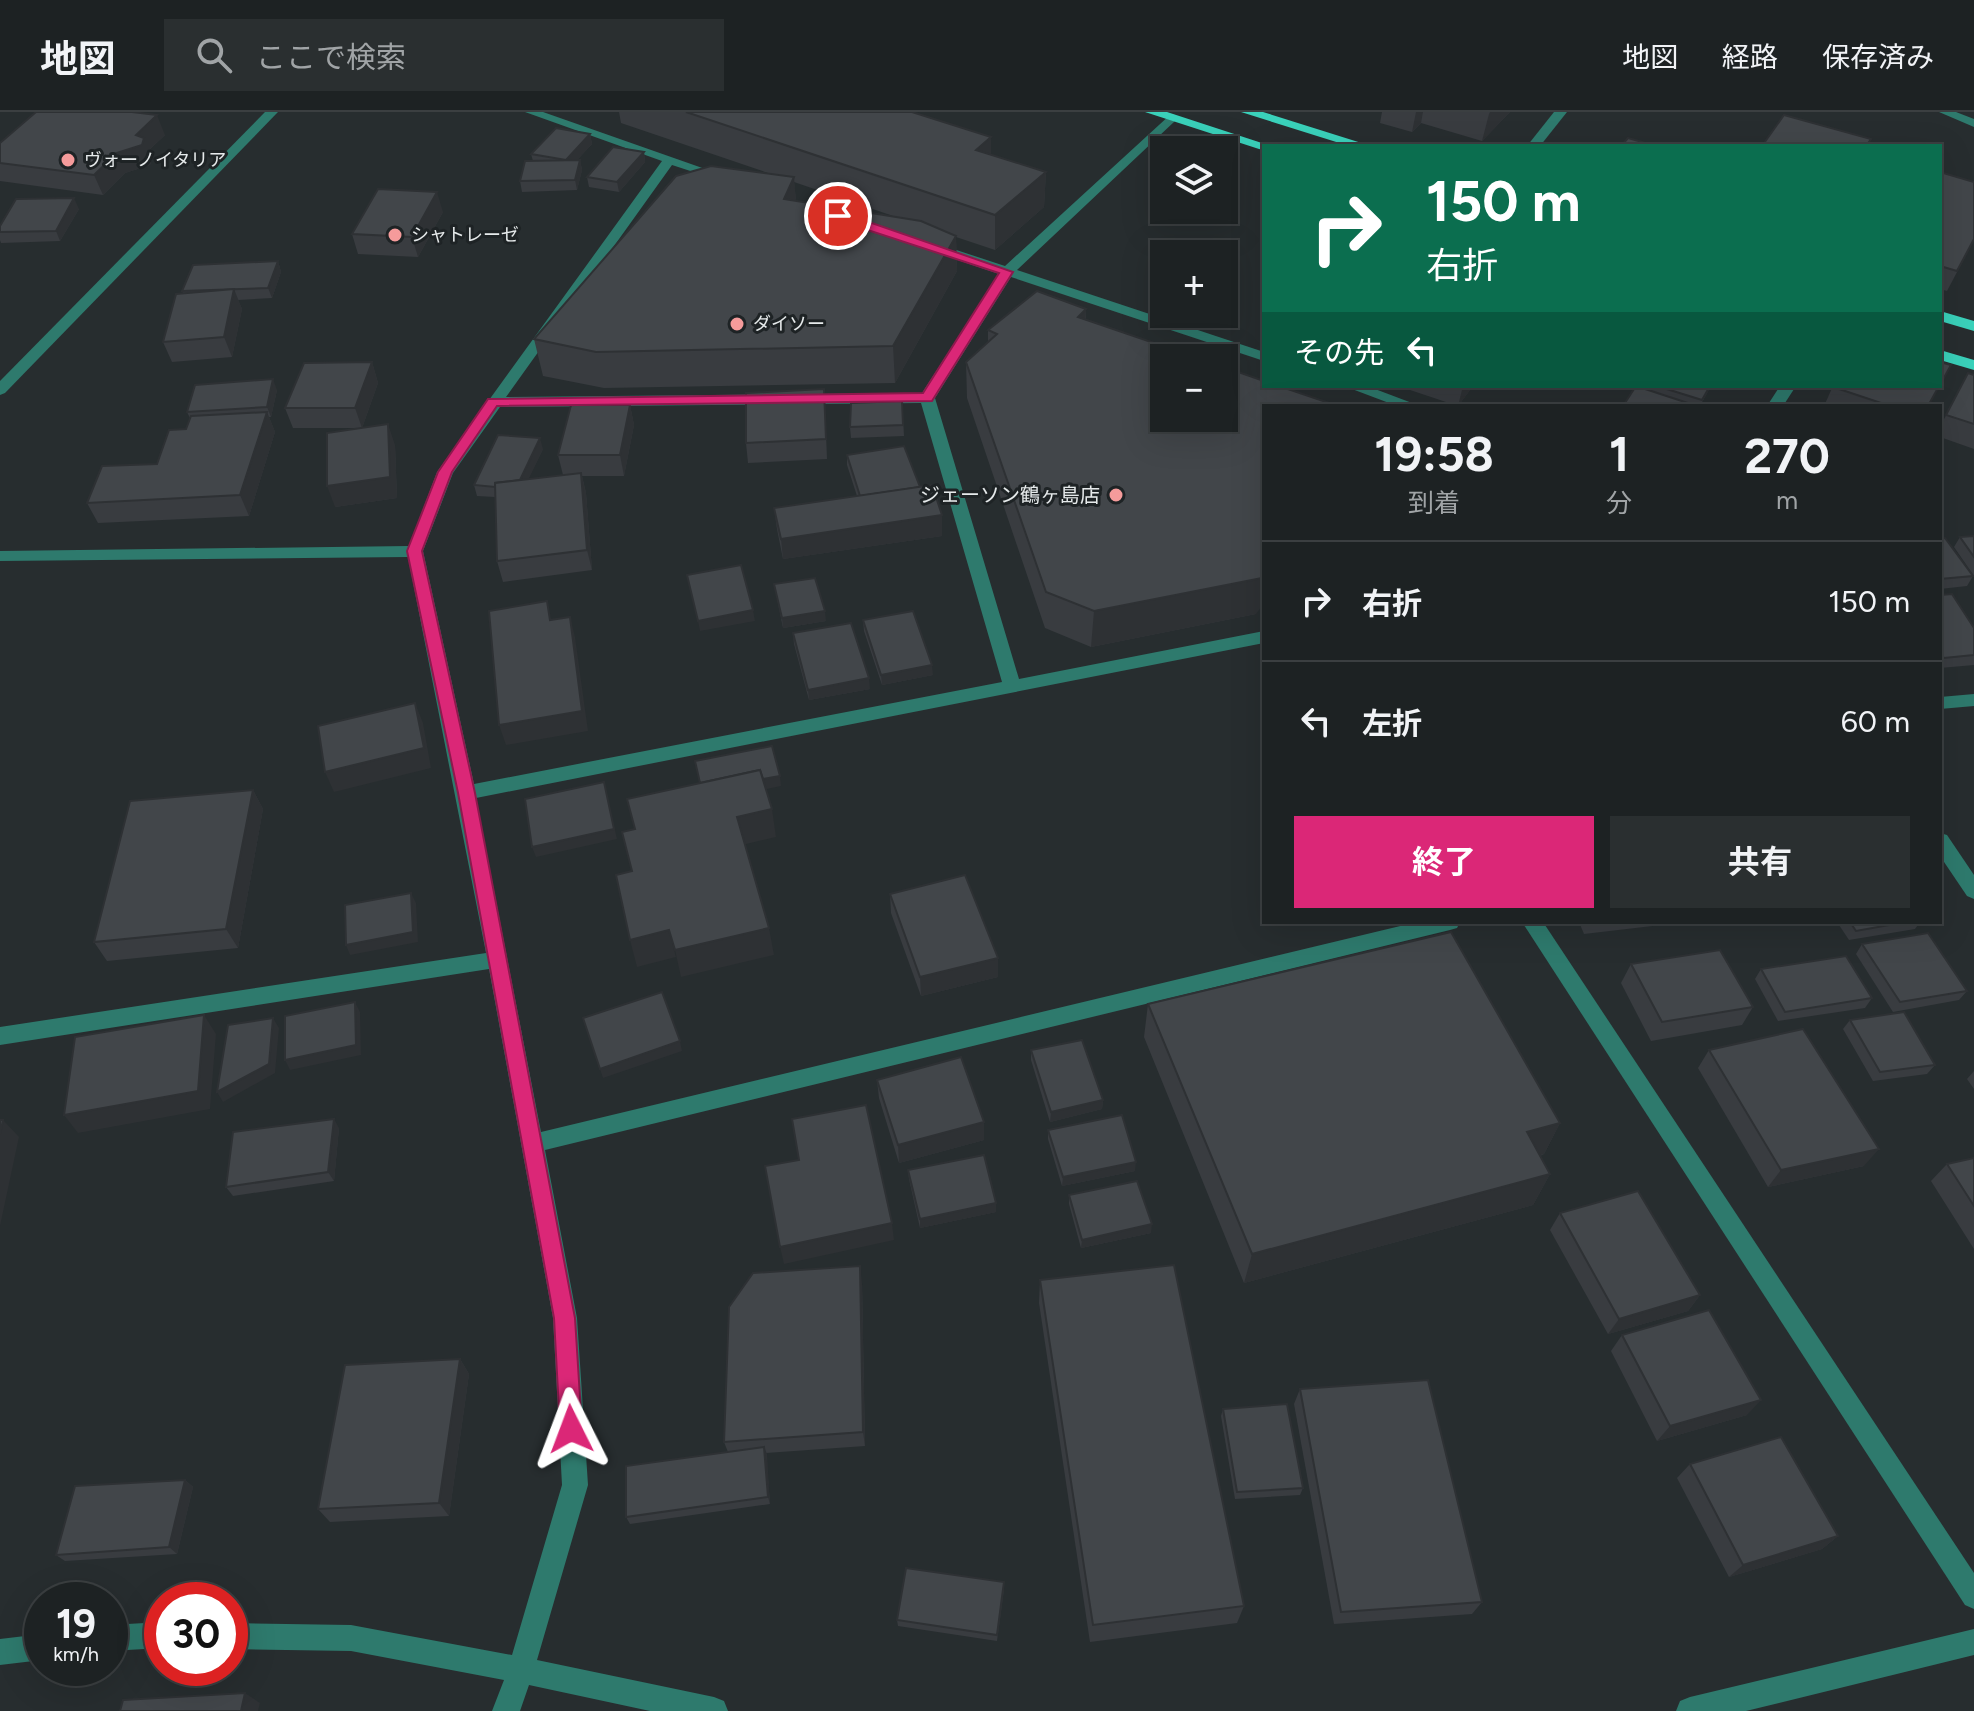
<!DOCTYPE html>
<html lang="ja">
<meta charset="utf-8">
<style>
:root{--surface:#1d2223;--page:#2a2f30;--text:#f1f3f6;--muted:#a0a4a6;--line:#3b3f41;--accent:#db2777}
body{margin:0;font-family:Figtree,"Noto Sans JP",sans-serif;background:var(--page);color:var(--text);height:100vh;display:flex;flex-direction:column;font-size:30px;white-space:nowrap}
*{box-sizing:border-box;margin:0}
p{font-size:26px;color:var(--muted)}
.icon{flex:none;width:44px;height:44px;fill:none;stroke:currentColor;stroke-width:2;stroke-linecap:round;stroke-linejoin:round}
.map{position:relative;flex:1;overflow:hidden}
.side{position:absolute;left:1262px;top:292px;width:680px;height:520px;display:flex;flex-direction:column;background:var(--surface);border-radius:0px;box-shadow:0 8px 32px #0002,0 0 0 2px var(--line)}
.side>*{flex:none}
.top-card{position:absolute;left:1262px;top:32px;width:680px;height:244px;border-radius:0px;box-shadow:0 8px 32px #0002,0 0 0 2px var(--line);background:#0b6e4f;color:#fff;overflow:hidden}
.tools{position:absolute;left:1150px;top:24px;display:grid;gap:16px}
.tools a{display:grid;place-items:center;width:88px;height:88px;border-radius:0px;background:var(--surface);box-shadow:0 8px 32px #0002,0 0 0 2px var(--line);font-size:40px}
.speed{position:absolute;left:24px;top:1470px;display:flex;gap:16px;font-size:40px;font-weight:700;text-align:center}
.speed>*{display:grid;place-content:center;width:104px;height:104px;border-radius:50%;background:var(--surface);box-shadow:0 8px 32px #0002,0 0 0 2px var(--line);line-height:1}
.speed small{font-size:20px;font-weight:400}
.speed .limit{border:12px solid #d22;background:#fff;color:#111}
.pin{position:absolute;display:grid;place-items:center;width:68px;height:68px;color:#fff;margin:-34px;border:4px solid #fff;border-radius:50%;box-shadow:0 2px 8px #0007}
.me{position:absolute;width:88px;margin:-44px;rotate:357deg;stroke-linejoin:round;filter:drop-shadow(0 0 6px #0008)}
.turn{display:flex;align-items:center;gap:28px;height:168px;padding:0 32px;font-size:36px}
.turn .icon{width:104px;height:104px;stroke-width:2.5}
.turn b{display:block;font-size:56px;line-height:68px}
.then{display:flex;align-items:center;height:76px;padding:0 32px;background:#0003;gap:16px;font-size:30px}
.eta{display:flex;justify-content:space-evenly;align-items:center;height:136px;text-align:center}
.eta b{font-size:48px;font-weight:700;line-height:56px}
.primary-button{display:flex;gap:16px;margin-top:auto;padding:16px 32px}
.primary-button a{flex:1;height:92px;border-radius:0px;background:var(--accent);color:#fff;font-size:32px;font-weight:700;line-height:92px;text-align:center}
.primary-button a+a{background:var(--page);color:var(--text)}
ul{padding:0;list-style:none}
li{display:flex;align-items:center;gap:24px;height:120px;padding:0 32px;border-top:2px solid var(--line)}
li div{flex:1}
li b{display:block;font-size:30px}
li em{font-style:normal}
header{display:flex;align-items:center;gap:48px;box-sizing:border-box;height:112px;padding:0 40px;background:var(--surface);border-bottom:2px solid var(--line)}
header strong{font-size:38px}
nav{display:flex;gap:44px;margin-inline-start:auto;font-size:28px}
.search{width:560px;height:72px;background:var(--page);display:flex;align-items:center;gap:20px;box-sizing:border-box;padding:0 28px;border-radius:0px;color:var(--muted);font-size:30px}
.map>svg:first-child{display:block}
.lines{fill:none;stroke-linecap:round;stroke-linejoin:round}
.minor{fill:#2e7a6d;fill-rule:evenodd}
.tertiary{fill:#2e7a6d;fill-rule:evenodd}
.trunk{fill:#3ad1ba;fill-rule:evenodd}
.wall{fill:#393c40;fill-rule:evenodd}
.shaded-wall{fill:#2e3134}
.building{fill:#42464a;stroke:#2e3134;stroke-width:2}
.route{fill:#db2777;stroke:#8e194d;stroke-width:2}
.poi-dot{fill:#f59b9b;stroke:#1e2325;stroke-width:3}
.labels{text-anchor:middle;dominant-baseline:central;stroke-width:6;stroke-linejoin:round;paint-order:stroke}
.far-poi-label{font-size:18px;fill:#e6eaeb;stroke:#1e2325;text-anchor:start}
.poi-label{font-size:20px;fill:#e6eaeb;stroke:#1e2325;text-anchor:end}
</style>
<header>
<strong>地図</strong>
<div class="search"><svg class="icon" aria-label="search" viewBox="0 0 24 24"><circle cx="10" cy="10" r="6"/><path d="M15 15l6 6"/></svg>ここで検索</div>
<nav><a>地図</a><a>経路</a><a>保存済み</a></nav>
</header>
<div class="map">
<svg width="1974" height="1599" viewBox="0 0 1974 1599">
<rect width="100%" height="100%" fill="#272d2f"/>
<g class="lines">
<g class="minor">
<path d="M525 0H543L728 65 721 69 672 53 506 285 922 281 999 162 925 137V131H935L1005 154 1171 2 1175 3V9L1017 158 1264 240V249L1011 165 935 286 1019 567 1264 519V531L476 686 541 1020 1417 810H1460L1457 816 1450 818 545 1038 577 1206 588 1373 537 1548 714 1585 724 1589 728 1599H650L529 1573 520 1599H492L504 1568 351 1539 230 1537V1511L351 1513 512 1543 562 1373 553 1206 489 857 0 933V915L486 841 408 445 0 449V439L409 434 437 360 662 49ZM921 291 1002 570 474 672 423 439 453 361 500 295Z"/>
<path d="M1554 0H1567L1540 34H1527Z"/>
<path d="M1939 0H1956L1974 7V15Z"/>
<path d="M1344 274H1367L1420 294H1397Z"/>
<path d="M1780 274H1796L1783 294H1767Z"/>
<path d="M1974 582V594L1940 597V585Z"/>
<path d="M1940 721 1947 723 1974 763V787L1967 784 1940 744Z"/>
<path d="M1522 810H1543L1974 1461V1497L1965 1493Z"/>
<path d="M162 1510V1536L110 1539V1513Z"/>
<path d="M1974 1517V1543L1746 1599H1676L1680 1589 1690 1585Z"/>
<path d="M42 1522V1548L0 1553V1527Z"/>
</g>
<path class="tertiary" d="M265 0H278L5 281 0 283V269Z"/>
<g class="trunk">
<path d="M1145 0H1167L1271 34H1264V38L1259 37Z"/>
<path d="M1241 0H1263L1371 34H1349Z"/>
<path d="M1940 199 1974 209V219L1940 209Z"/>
<path d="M1940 238 1974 248V258L1940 248Z"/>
</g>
</g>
<g class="wall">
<path d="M619 0H912L991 25V43L1046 60 1044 95 995 138 956 125 957 159 895 271 604 276 543 264 534 227 771 62 621 11ZM794 70 896 105 796 89Z"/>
<path d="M1382 0H1510L1482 29 1421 11 1412 20 1380 11Z"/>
<path d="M590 22 592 32 577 48H580L582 58 577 78 522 80 520 69 533 49 531 42Z"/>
<path d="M165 23 149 38 152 46 150 53 125 61 103 83 0 69V31Z"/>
<path d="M644 40 645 50 619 80 589 75 587 65Z"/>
<path d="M1940 60 1974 128 1947 179 1940 177Z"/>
<path d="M79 97 60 129 1 131 0 128V114Z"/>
<path d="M443 100 418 145 358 142 352 122Z"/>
<path d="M278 149 281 160 272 186 238 188 242 197 232 245 172 250 163 230 183 181 182 179Z"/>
<path d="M1086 197V207L1256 502 1091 535 1045 516 967 286 966 250 988 230V218Z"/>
<path d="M372 250 378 271 362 316 395 333 397 386 335 395 361 316H293L285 296Z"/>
<path d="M1968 261 1974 263V337L1940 325V315Z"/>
<path d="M1398 274H1473L1458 294Z"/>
<path d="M1639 274H1711L1700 294H1623Z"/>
<path d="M1833 274 1929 294H1824Z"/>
<path d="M277 278 271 305H269L275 320 249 404 98 411 87 391 157 352 186 317 190 306 187 300Z"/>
<path d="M902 289 904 324 851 326 850 315Z"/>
<path d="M630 293 634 313 624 364H582L586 381 592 458 503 470 497 449 495 385 477 384 474 373 543 337 528 367 563 363 558 343Z"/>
<path d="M825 297 827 347 748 351 746 331Z"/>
<path d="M847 343 920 375 942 424 783 447 777 417 774 396 857 384 847 353Z"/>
<path d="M1974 424V464L1954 435 1960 425Z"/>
<path d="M1940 427 1973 464 1967 474 1940 477Z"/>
<path d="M774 472 826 509 783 516Z"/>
<path d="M1940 483 1974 516V553L1940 556Z"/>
<path d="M863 508 933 563 882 573 864 519Z"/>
<path d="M793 521 870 577 809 588 794 532Z"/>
<path d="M253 678 263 697 238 836 107 849 94 830Z"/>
<path d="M890 782 998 865 921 884 891 801Z"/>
<path d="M1579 810H1663L1661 813 1584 822Z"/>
<path d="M1837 810H1920L1915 817 1849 828Z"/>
<path d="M1862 832 1967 879 1959 888 1893 900 1856 842Z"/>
<path d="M1631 852 1753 895 1742 913 1651 929 1621 871Z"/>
<path d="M1761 857 1872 886 1865 896 1778 909 1755 867Z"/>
<path d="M1148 892 1560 1011 1544 1042 1540 1044 1550 1062 1533 1093 1244 1171 1144 925Z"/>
<path d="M1850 908 1935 953 1927 962 1873 969 1843 917Z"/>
<path d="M1031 938 1103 988 1102 997 1050 1010 1031 948Z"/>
<path d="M1709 938 1864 1054 1768 1075 1698 956Z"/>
<path d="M1974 959V977L1967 967Z"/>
<path d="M877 968 984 1028 899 1051 879 986Z"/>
<path d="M339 1016 334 1069 233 1084 226 1075Z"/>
<path d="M1048 1018 1135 1059 1062 1074 1048 1027Z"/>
<path d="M1974 1046V1137L1931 1069 1947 1052Z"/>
<path d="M908 1058 996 1091V1100L920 1116 909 1067Z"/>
<path d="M1069 1083 1151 1121 1081 1136 1069 1092Z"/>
<path d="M1560 1101 1700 1183 1688 1199 1608 1222 1550 1118Z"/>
<path d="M1040 1168 1244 1494 1237 1511 1090 1530 1039 1191Z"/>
<path d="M862 1171 865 1334 766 1341 770 1392 630 1412 626 1405 728 1340 724 1330Z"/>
<path d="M1622 1223 1747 1303 1657 1329 1611 1239Z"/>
<path d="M460 1247 469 1262 449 1404 330 1410 318 1397Z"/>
<path d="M1300 1277 1482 1490 1472 1502 1334 1512 1294 1292Z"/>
<path d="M1223 1297 1303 1376 1300 1383 1235 1387 1221 1304Z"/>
<path d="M1690 1352 1838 1424 1822 1437 1729 1465 1677 1366Z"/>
<path d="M185 1368 193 1375 177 1442 65 1449 56 1443Z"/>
<path d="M1004 1477 997 1529 898 1514 897 1508Z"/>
</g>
<g class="shaded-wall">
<path d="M1416 0H1423L1421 11 1412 20Z"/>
<path d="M1490 0H1510L1482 29 1489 2Z"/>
<path d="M157 3 165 23 149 38 152 46 150 53 125 61 103 83 94 63Z"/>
<path d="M590 22 592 32 568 58 566 48Z"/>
<path d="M991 25V60L976 38Z"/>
<path d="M644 40 645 50 619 80 617 70Z"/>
<path d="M580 48 582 58 577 78 575 68Z"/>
<path d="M1046 60 1044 95 995 138V103Z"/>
<path d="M794 65 797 100 784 87Z"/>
<path d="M437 80 443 100 418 145 412 125Z"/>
<path d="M74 86 79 97 60 129 56 119Z"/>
<path d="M956 124 957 159 895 271 893 234Z"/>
<path d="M278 149 281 160 272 186 268 176Z"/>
<path d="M234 177 242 197 232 245 224 225Z"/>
<path d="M1086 197 1085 233 1078 205Z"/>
<path d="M372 250 378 271 362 316 355 296Z"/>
<path d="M273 267 277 278 271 305 267 295Z"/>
<path d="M1463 274H1473L1458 294Z"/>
<path d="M630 293 634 313 624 364 620 343Z"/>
<path d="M267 300 275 320 249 404 240 383Z"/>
<path d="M388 312 395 333 397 386 335 395 327 374Z"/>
<path d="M540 326 543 337 519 387 516 377Z"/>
<path d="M581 361 586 381 592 458 587 438Z"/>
<path d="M942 403V424L783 447 781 427Z"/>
<path d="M1264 463V491L1256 502 1091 535 1094 499Z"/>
<path d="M753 498 755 509 700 519 698 509Z"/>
<path d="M825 499 826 509 783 516 782 506Z"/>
<path d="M570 505 575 525 588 619 506 633 499 613Z"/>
<path d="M932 553 933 563 882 573 881 563Z"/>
<path d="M869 566 870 577 809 588 808 578Z"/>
<path d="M415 591 423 611 431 656 334 680 325 660Z"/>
<path d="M780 664 781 674 703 690 701 679Z"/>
<path d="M604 670 617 727 536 745 532 735Z"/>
<path d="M253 678 263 697 238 836 226 817Z"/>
<path d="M772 697 776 725 742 733 737 705Z"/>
<path d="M411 781 416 791 418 830 350 843 346 833Z"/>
<path d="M769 816 774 843 681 865 675 838Z"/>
<path d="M669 818 676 845 637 855 630 828Z"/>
<path d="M998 846V865L921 884 920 865Z"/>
<path d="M355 890 360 900 361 943 290 958 285 948Z"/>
<path d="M204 903 216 922 210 997 78 1021 64 1003Z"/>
<path d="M273 906 279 916 275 961 223 990 217 980Z"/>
<path d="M680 929 682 939 603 966 600 957Z"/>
<path d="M1103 988 1102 997 1050 1010 1051 1000Z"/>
<path d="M334 1007 339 1016 334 1069 328 1060Z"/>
<path d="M3 1008 19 1025 0 1114V1022Z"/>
<path d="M984 1010V1028L899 1051 898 1033Z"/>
<path d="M1560 1011 1544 1042 1511 1051 1527 1020Z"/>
<path d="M1879 1037 1864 1054 1768 1075 1781 1058Z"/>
<path d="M1136 1050 1135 1059 1062 1074 1063 1065Z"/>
<path d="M1550 1062 1533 1093 1244 1171 1252 1142Z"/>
<path d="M996 1091V1100L920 1116V1107Z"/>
<path d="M892 1111 894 1128 784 1152 780 1135Z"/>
<path d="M1152 1112 1151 1121 1081 1136 1082 1128Z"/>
<path d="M860 1154 862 1171 865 1334 863 1320Z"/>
<path d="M1700 1183 1688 1199 1608 1222 1619 1207Z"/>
<path d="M460 1247 469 1262 449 1404 439 1391Z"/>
<path d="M1761 1288 1747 1303 1657 1329 1670 1314Z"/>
<path d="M764 1335 767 1342 770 1392 768 1385Z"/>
<path d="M185 1368 193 1375 177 1442 169 1435Z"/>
<path d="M1838 1424 1822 1437 1729 1465 1743 1453Z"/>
<path d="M245 1581 260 1591 258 1599H241Z"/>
</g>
<g class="building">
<path d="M36 0H132L157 3 136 23 144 26 142 33 117 41 94 63 0 51V31Z"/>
<path d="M686 0H912L991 25 976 38 1046 60 995 103Z"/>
<path d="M1784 3 1871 27 1866 34H1762Z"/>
<path d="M556 16 590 22 566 48 531 42Z"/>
<path d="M1628 26 1656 34H1621Z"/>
<path d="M613 35 644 40 617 70 587 65Z"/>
<path d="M580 48 575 68 520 69 525 49Z"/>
<path d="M711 54 794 65 784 87 921 109 956 124 893 234 596 240 534 227 676 64Z"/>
<path d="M1940 60 1974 70V127L1957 159 1940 154Z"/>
<path d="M378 77 437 80 412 125 352 122Z"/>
<path d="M74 86 56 119 0 120V114L16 87Z"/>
<path d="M278 149 268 176 182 179 193 153Z"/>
<path d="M234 177 224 225 163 230 176 182Z"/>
<path d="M1037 179 1086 197 1078 205 1198 246H1164V306H1224V255L1264 269V274H1279L1338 294H1264V463L1262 466 1094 499 1046 480 966 250 997 222 988 218Z"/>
<path d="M372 250 355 296H285L304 251Z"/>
<path d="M1940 250 1951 253 1940 273Z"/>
<path d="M1968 261 1974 263V312L1946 303Z"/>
<path d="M273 267 267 295 187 300 195 273Z"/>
<path d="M1636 274 1697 294H1623Z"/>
<path d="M1657 274H1710L1702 288Z"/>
<path d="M1833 274H1939L1928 294H1890L1833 275Z"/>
<path d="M824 277 826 327 746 331V281Z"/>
<path d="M902 289 903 313 850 315 851 291Z"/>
<path d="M571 293H630L620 343H558Z"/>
<path d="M267 300 240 383 87 391 102 354 157 352 169 318 186 317 191 304Z"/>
<path d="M388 312 390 365 327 374V321Z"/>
<path d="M498 323 540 326 520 368 495 371V375L474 373Z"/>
<path d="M904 334 920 375 860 384 847 343Z"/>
<path d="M581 361 587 438 497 449 495 371Z"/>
<path d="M932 373 942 403 781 427 774 396Z"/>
<path d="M1974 424V445L1960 425Z"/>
<path d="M1945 426 1973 464 1940 467V427Z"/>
<path d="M741 453 753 498 698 509 687 463Z"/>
<path d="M815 466 825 499 782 506 774 472Z"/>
<path d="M1952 482 1974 516V543L1944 546 1940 540V483Z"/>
<path d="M547 489 550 508 570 505 582 599 499 613 489 499Z"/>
<path d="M913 499 932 553 881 563 863 508Z"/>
<path d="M851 511 869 566 808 578 793 521Z"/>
<path d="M415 591 424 636 325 660 318 614Z"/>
<path d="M772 634 780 664 763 667 760 658 700 671 695 649Z"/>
<path d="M760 658 772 697 737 705 769 816 675 838 669 818 630 828 616 763 632 759 622 720 635 717 627 687Z"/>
<path d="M604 670 614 717 532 735 525 687Z"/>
<path d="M253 678 226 817 94 830 130 689Z"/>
<path d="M965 763 998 846 920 865 890 782Z"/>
<path d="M411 781 413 820 346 833 345 793Z"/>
<path d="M1588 810H1610L1589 813Z"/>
<path d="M1850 810H1906L1856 819Z"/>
<path d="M1451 820 1560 1011 1527 1020 1550 1062 1252 1142 1148 892Z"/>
<path d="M1928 821 1967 879 1900 890 1862 832Z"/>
<path d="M1720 838 1753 895 1662 910 1631 852Z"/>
<path d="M1846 844 1872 886 1785 900 1761 857Z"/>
<path d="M662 880 680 929 600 957 583 906Z"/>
<path d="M355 890 356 933 285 948V904Z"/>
<path d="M1904 900 1935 953 1880 960 1850 908Z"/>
<path d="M204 903 198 979 64 1003 75 925Z"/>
<path d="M273 906 269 952 217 980 228 913Z"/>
<path d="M1803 917 1879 1037 1781 1058 1709 938Z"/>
<path d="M1082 928 1103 988 1051 1000 1031 938Z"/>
<path d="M961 945 984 1010 898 1033 877 968Z"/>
<path d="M866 993 892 1111 780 1135 765 1054 799 1048 792 1007Z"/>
<path d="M1122 1003 1136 1050 1063 1065 1048 1018Z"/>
<path d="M334 1007 328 1060 226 1075 233 1020Z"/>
<path d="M0 1008H3L0 1022Z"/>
<path d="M984 1043 996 1091 920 1107 908 1058Z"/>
<path d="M1974 1046V1094L1947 1052Z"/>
<path d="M1137 1069 1152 1112 1082 1128 1069 1083Z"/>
<path d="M1638 1079 1700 1183 1619 1207 1560 1101Z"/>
<path d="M1174 1153 1244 1494 1093 1513 1040 1168Z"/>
<path d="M860 1154 863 1320 724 1330 729 1195 753 1161Z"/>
<path d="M1709 1198 1761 1288 1670 1314 1622 1223Z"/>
<path d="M460 1247 439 1391 318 1397 345 1253Z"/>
<path d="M1428 1268 1482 1490 1341 1500 1300 1277Z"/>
<path d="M1287 1292 1303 1376 1237 1380 1223 1297Z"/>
<path d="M1781 1325 1838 1424 1743 1453 1690 1352Z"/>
<path d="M764 1335 768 1385 626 1405V1354Z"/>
<path d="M185 1368 169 1435 56 1443 75 1374Z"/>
<path d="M906 1456 1004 1470 997 1523 897 1508Z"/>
<path d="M245 1581 241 1599H120L123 1588Z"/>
</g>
<path class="route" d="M834 101H843L1013 160 932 289 497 294 452 360 422 439 475 681 575 1206 582 1317 579 1325 571 1328 563 1325 560 1317 554 1206 458 681 407 439 438 360 488 287 923 281 999 161 834 107Z"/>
<g class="poi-dot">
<circle cx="68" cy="48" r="8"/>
<circle cx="395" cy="123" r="8"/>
<circle cx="737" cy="212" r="8"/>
<circle cx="1116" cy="383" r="8"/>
</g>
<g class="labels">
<g class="far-poi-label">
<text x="84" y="48">ヴォーノイタリア</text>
<text x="411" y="123">シャトレーゼ</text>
<text x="753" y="212">ダイソー</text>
</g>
<g class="poi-label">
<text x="1100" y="383">ジェーソン鶴ヶ島店</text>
</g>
</g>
</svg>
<div class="tools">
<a><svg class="icon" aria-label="layers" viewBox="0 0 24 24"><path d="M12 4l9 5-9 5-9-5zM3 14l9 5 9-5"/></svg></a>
<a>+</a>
<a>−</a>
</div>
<div class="speed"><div>19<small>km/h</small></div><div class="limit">30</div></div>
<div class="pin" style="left:838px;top:104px;background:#d93025"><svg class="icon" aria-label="arrive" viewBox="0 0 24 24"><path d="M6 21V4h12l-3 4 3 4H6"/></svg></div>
<svg class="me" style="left:571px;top:1317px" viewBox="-20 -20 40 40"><path d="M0-17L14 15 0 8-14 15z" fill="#db2777" stroke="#fff" stroke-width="4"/></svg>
<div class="top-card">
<div class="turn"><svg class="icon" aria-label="right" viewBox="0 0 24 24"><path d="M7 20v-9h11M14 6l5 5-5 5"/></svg><div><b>150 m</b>右折</div></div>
<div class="then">その先<svg class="icon" aria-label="left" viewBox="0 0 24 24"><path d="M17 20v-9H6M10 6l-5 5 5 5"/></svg></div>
</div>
<section class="side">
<div class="eta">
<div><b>19:58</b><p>到着</p></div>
<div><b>1</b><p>分</p></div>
<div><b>270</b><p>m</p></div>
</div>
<ul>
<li><svg class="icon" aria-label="right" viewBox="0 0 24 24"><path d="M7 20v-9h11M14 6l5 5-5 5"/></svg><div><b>右折</b></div><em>150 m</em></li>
<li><svg class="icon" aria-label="left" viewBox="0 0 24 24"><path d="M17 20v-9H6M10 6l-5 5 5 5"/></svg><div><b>左折</b></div><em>60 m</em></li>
</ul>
<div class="primary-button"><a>終了</a><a>共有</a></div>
</section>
</div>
